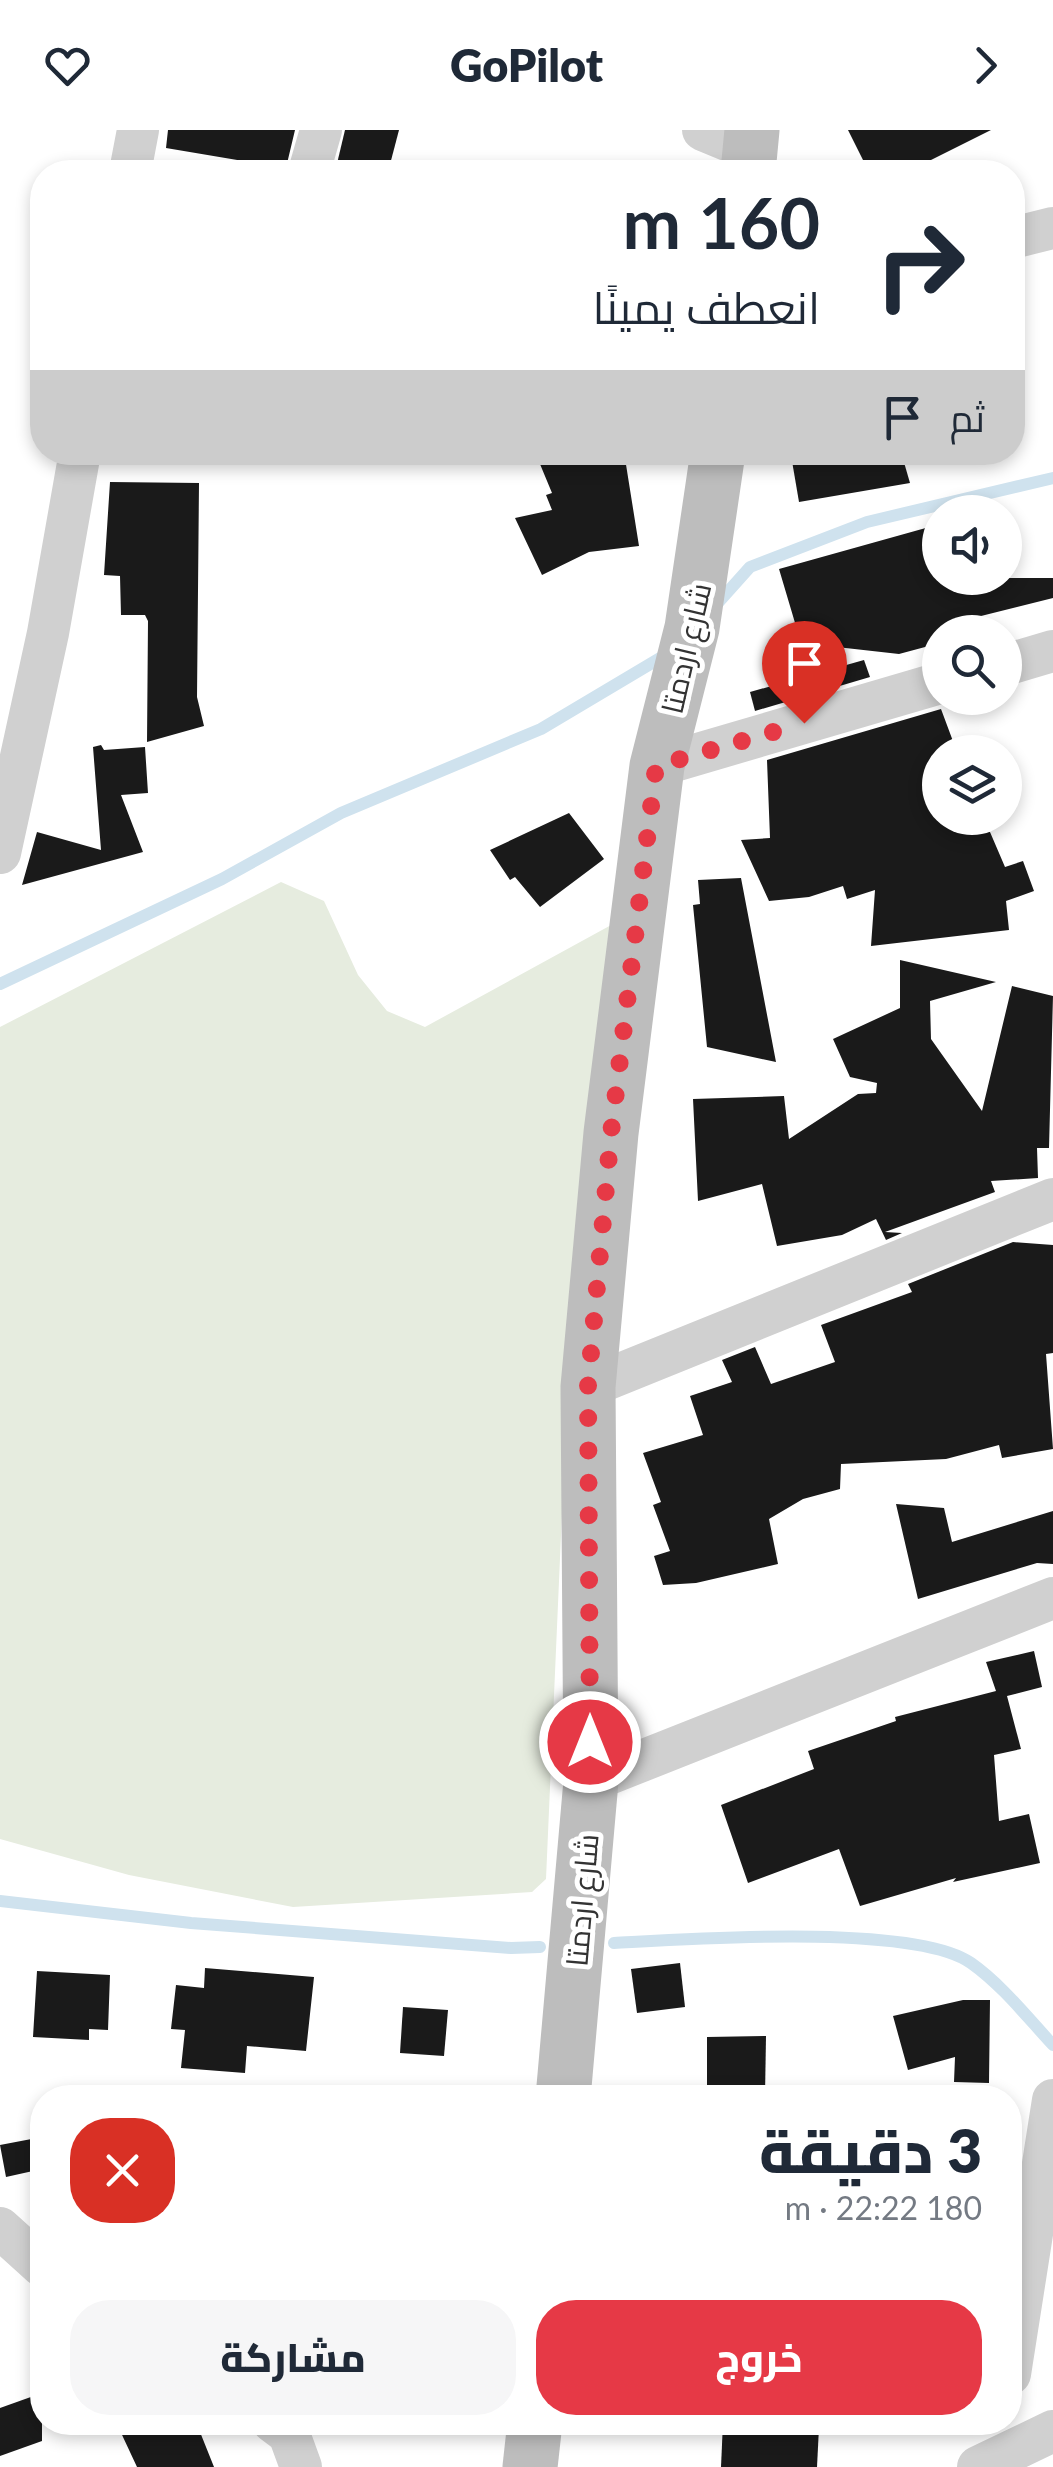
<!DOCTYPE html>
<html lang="ar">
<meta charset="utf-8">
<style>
:root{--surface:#fff;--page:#f6f6f7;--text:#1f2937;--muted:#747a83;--accent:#e63946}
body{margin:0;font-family:Lato,Cairo,sans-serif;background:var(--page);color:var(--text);direction:rtl;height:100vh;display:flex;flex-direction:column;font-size:38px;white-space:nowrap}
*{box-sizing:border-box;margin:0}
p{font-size:32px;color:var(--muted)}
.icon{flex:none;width:55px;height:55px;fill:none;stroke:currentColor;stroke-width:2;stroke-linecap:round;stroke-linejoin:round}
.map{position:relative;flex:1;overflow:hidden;direction:ltr}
.side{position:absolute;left:30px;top:1955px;width:992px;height:350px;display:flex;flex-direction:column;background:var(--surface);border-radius:40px;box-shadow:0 5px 15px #0003;direction:rtl}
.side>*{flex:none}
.top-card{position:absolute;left:30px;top:30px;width:995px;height:305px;border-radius:40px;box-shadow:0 5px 15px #0003;direction:rtl;background:#fff;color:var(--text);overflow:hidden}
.buttons{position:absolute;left:922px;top:365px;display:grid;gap:20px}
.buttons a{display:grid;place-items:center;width:100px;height:100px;border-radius:50%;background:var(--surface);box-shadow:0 5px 15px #0003;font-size:50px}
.pin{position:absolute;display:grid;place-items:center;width:85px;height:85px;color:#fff;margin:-102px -42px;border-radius:50% 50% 50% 0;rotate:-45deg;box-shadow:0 0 10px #0007}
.pin .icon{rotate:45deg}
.me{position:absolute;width:110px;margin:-55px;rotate:0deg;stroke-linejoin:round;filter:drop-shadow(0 0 8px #0008)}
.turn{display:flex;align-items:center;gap:35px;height:210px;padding:0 40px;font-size:45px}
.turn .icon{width:130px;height:130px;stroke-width:2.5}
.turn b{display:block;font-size:70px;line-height:85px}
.then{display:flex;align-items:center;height:95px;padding:0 40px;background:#0003;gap:20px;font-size:38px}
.round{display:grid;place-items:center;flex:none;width:105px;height:105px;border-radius:40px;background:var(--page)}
.overview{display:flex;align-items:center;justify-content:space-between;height:170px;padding:0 40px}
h1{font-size:60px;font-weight:800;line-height:75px}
.action{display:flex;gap:20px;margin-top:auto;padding:20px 40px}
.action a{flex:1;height:115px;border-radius:40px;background:var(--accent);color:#fff;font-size:40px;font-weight:800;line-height:115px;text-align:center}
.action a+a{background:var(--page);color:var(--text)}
header{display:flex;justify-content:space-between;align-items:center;height:130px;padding:0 40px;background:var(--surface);font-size:45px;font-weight:800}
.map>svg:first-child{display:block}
.green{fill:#e6ecdf}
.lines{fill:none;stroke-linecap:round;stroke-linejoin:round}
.stream{stroke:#cfe2ee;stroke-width:12}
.building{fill:#1a1a1a}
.street{stroke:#d0d0d0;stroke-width:42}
.secondary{stroke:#bdbdbd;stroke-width:55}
.route{stroke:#e63946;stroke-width:18;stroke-dasharray:0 32.4}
.labels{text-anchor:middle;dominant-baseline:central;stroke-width:10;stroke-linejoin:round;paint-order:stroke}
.street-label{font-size:30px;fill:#333;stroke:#fff}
</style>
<header><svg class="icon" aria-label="forward" viewBox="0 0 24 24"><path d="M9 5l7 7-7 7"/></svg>GoPilot<svg class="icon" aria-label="heart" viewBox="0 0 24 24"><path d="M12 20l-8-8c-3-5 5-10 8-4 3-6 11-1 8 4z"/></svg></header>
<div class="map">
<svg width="1053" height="2337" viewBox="0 0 1053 2337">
<rect width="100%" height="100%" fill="#fff"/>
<path class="green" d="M281 752 324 771 358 845 387 881 425 897 613 794 567 1268 546 1749 532 1762 293 1777 129 1745 0 1709V897Z"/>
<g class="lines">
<g class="stream">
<path d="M716 475 750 437 867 392 1053 348"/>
<path d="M0 854 222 749 341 683 541 599 667 524"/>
<path d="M0 1771 191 1793 511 1818 540 1817"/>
<path d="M614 1813C689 1809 914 1793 971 1833 1002 1855 1027 1887 1053 1915"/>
</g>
</g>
<g class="building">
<path d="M168 0H295L285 42H253L255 33 166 18Z"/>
<path d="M345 0H399L388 42H335Z"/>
<path d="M848 0H991L907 42H869Z"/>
<path d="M535 322H624L639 416 589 422 542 445 515 388 552 380 546 365 552 363Z"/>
<path d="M839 322H901L910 353 799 372 792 331Z"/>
<path d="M110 352 199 353 197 567 204 596 147 612 148 491 145 485H121L120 446 104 445Z"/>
<path d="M940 394V448H1053V468L977 487 981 502H940V513L899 524 801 513 779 439Z"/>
<path d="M864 530 870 547 755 581 750 562Z"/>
<path d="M941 579 957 622H940V688H984L1005 737 1023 731 1034 761 1006 771 1009 800 871 816 875 760 847 769 843 756 809 767 769 771 741 710 770 708 767 630Z"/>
<path d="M101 615 104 620 145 617 148 663 121 665 143 722 22 755 37 702 101 720 93 617Z"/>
<path d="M569 683 604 729 540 777 515 747 510 750 490 720Z"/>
<path d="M741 748 757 832 776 932 707 917 693 775 700 774 698 750Z"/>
<path d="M900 830 996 852 930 871 931 909 982 981 1012 856 1053 866 1049 1018H1037L1038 1048 991 1051 995 1062 885 1102 902 1103 886 1110 876 1089 842 1105 777 1116 762 1054 698 1071 693 969 784 966 789 1009 858 964 876 963 877 953 850 947 833 909 900 878Z"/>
<path d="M1013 1112 1053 1115V1223L1046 1224 1053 1319 1002 1328 999 1315 946 1329 841 1334 840 1359 803 1369 769 1389 778 1434 696 1453 663 1455 654 1426 670 1421 653 1375 661 1372 643 1323 703 1305 690 1266 732 1252 722 1230 755 1217 771 1254 835 1232 821 1195 912 1162 908 1154Z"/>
<path d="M896 1374 944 1378 952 1412 1053 1381V1434L1037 1433 918 1469Z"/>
<path d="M1034 1521 1042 1557 1007 1566 1021 1619 994 1625 999 1691 1029 1684 1040 1733 953 1752 956 1748 860 1776 839 1719 748 1753 721 1675 814 1639 808 1621 896 1591 895 1587 996 1561 986 1532Z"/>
<path d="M680 1833 685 1877 637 1883 631 1839Z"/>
<path d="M205 1838 314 1847 306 1921 247 1916 245 1943 181 1938 185 1900 171 1899 176 1855 204 1858Z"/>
<path d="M37 1841 110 1845 108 1900 89 1899V1910L33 1907Z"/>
<path d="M963 1870H990L989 1953 954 1952 955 1927 908 1940 893 1886Z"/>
<path d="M403 1877 448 1880 444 1926 400 1923Z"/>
<path d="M766 1906 765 1966 707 1967V1907Z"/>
<path d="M42 2007V2039L6 2047 0 2015Z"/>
<path d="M42 2263V2311L0 2326V2278Z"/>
<path d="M116 2292H196L214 2337H137Z"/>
<path d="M723 2292 819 2297 817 2337H721Z"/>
</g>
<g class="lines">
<g class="street">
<path d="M703 0 749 19"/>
<path d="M130 42 138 0"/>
<path d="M309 42 321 0"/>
<path d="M1012 108 1053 98"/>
<path d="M1005 535 1053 521"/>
<path d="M657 636 940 553"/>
<path d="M0 723 48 503 80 322"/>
<path d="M588 1257 1053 1069"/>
<path d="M591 1651 1053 1468"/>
<path d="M0 2098 42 2136"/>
<path d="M1010 2244 1053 1970"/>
<path d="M273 2292 289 2304 301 2337"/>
<path d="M978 2337 1053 2301"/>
</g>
<g class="secondary">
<path d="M748 42 752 0"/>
<path d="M563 1968 591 1651 588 1257 611 1003 657 636 692 498 718 322"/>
<path d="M530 2337 535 2292"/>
</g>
</g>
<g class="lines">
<path class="route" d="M590 1612 588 1256 611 1003 656 636 804 593"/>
</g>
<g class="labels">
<g class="street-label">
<text transform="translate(685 518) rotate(-77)">شارع اردمتا</text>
<text transform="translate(581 1770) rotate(-85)">شارع اردمتا</text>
</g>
</g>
</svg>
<div class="buttons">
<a><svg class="icon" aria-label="sound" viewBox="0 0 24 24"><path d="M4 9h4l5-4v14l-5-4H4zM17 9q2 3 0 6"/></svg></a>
<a><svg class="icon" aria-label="search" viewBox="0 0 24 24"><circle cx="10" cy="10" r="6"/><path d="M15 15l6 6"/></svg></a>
<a><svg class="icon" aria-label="layers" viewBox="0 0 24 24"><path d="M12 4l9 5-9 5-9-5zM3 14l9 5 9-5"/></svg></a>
</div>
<div class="pin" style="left:804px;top:593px;background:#d93025"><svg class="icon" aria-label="arrive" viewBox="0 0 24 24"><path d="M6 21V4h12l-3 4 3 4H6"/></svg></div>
<svg class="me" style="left:590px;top:1612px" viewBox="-20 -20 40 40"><circle r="17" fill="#e63946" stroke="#fff" stroke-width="3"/><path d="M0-11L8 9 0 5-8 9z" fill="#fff"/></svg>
<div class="top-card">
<div class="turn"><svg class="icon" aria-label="right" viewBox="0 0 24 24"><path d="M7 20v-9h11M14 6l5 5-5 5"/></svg><div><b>160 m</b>انعطف يمينًا</div></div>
<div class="then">ثم<svg class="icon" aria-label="arrive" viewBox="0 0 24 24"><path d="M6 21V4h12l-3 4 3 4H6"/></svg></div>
</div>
<section class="side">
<div class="overview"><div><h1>3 دقيقة</h1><p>180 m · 22:22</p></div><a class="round" style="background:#d93025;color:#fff"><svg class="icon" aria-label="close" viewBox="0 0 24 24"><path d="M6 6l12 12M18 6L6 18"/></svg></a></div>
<div class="action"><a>خروج</a><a>مشاركة</a></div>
</section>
</div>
